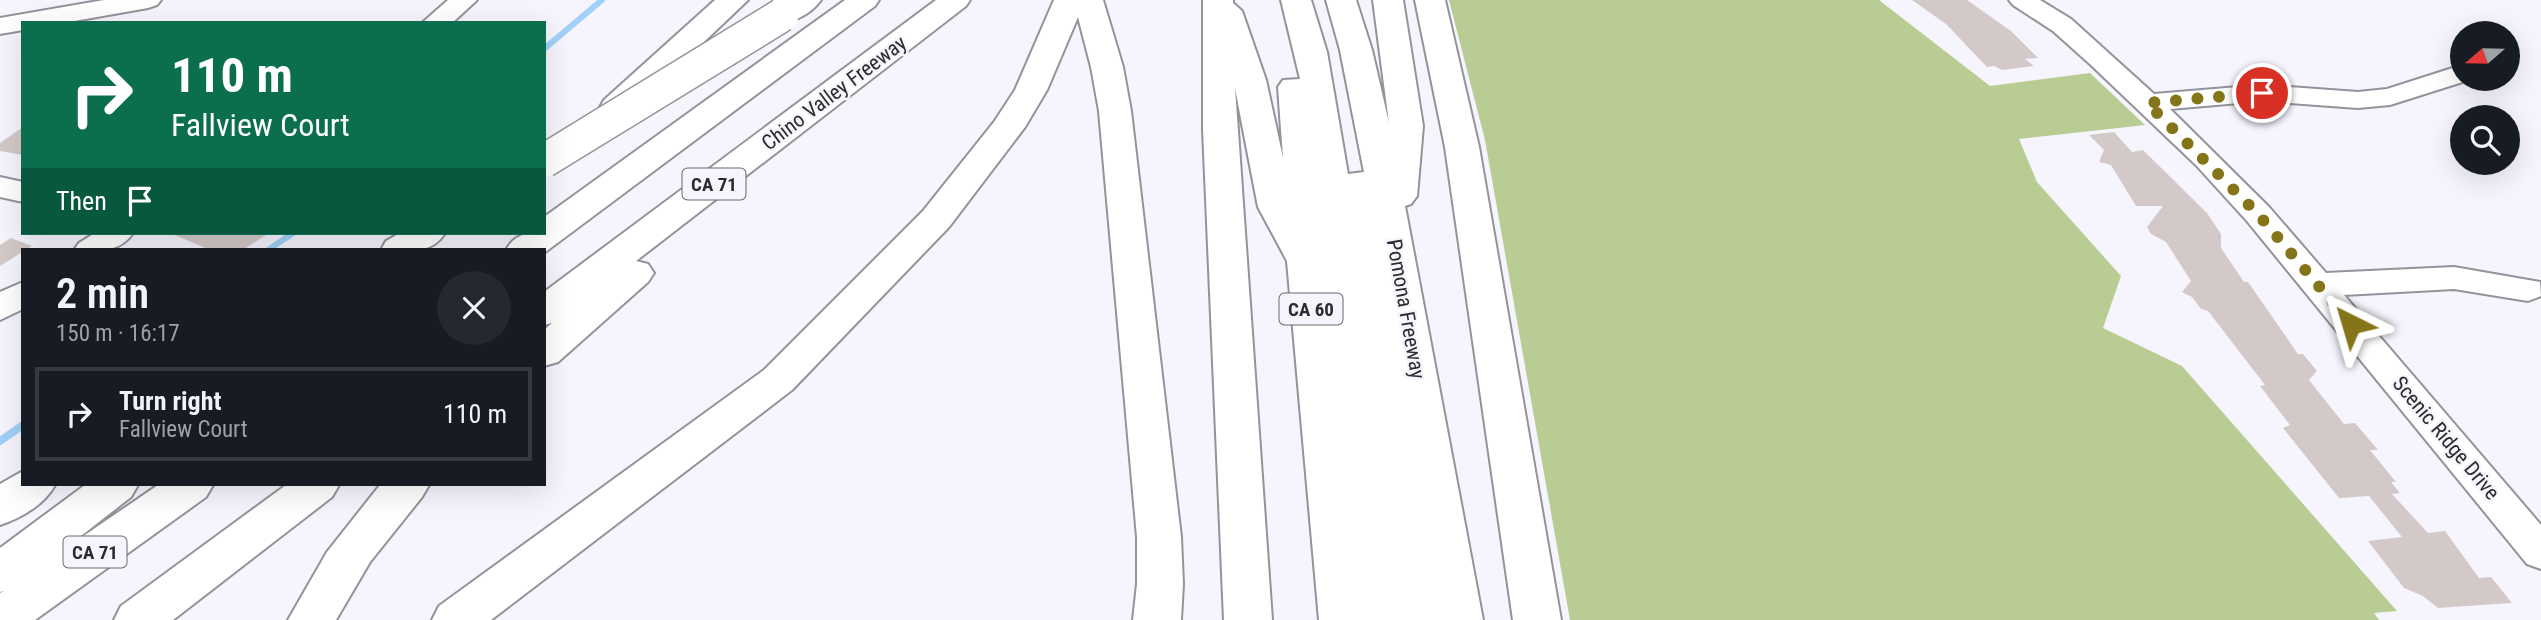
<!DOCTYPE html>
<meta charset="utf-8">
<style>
:root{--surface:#171b24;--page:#242831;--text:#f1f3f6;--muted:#9ea1a6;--line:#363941}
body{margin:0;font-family:"Roboto Condensed",sans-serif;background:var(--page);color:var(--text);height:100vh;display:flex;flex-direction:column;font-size:26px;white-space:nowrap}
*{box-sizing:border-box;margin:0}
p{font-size:23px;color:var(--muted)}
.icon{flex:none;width:38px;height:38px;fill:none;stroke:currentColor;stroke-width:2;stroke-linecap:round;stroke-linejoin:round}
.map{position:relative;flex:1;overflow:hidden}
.drawer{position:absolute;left:21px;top:248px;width:525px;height:238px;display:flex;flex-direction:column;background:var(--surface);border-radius:0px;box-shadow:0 7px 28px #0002}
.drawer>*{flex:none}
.hud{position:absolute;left:21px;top:21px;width:525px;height:214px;border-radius:0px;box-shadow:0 7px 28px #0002;background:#0b6e4f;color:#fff;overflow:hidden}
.needle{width:46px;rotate:250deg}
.buttons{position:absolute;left:2450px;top:21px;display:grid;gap:14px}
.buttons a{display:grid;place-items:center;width:70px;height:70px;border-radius:50%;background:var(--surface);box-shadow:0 7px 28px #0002;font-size:35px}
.pin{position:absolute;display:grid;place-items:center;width:60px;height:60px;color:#fff;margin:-30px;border:4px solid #fff;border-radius:50%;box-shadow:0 2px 7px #0007}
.me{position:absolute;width:77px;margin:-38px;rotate:320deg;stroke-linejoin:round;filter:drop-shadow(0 0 5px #0008)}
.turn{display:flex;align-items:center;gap:24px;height:147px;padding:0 35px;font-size:32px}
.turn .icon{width:91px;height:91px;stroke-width:2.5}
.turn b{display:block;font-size:49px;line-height:60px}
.then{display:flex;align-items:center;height:66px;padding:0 35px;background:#0003;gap:14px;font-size:26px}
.round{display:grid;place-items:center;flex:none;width:74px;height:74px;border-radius:37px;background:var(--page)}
.summary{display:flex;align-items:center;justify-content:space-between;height:119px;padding:0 35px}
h1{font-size:42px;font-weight:600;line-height:52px}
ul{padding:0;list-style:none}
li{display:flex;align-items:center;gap:21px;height:94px;margin:0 14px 10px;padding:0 21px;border:4px solid var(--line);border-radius:0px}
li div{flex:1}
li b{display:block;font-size:26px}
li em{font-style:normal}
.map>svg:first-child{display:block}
.green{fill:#b8cc93}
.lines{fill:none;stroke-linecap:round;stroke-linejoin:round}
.stream-far1{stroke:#a1d1f8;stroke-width:6}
.stream{stroke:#a1d1f8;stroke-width:8}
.building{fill:#d4c9c9}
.minor-casing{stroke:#94939b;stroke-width:4}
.highway-casing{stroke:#94939b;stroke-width:4}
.minor{fill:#fff;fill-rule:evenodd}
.highway{fill:#fff;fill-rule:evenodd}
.highway-bridge-casing{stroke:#94939b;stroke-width:36;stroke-linecap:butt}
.highway-bridge{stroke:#fff;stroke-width:33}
.route{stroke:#847518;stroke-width:12;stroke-dasharray:0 21.6}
.labels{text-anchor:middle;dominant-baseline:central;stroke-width:5;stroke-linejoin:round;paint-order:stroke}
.shield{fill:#f6f5fe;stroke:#69686c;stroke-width:2}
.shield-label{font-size:19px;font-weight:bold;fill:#2c2b2e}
.street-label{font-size:21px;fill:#2c2b2e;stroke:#f6f5fe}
</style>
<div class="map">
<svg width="2541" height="620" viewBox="0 0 2541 620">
<rect width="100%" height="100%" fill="#f6f5fe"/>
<path class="green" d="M1449 0H1879L1990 86 2090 73 2145 125 2019 139 2037 182 2121 276 2103 328 2182 366 2397 611 2374 613 2379 620H1570L1485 140Z"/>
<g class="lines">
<g class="stream-far1">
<path d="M544 49 602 0"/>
<path d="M268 250 293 233"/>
</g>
<path class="stream" d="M0 441 23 425"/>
</g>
<g class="building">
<path d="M1912 0H1967L2011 31 2038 58 2025 59 2034 66 2002 70 1994 66 1987 67 1946 24Z"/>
<path d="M23 127V155L0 151V143Z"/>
<path d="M2114 132 2132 152 2143 150 2207 213 2221 234V248L2244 282H2248L2298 354H2303L2317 371 2309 380 2344 424 2355 423 2378 450H2370L2396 482H2391L2400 493 2392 494 2428 533 2445 531 2479 578 2491 577 2512 603 2438 608 2423 596 2404 588 2368 541 2402 537 2369 496 2339 498 2283 428 2290 425 2260 386 2265 385 2208 311 2201 309 2192 297 2182 292 2191 281 2166 242 2151 234 2147 227 2163 206H2136L2111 165 2099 162 2104 150 2089 135Z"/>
<path d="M170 233H269L243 250H210Z"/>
<path d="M11 238 32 246 0 266V245Z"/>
</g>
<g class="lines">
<g class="minor-casing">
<g id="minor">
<path d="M104 0H161L157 5 148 8 63 23H23V30L0 34V18Z"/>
<path d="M448 0H477L452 23H422Z"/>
<path d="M2009 0H2040L2071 19 2154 94 2262 85 2358 92 2387 89 2462 65V79H2472L2390 105 2358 108 2262 101 2170 109 2269 207 2326 273 2454 267 2540 282 2541 296 2528 301 2454 289 2344 295 2541 525V569L2527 564 2247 221 2196 165 2091 65 2053 31 2013 5Z"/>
<path d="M0 177 23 182V202L0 197Z"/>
<path d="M95 233H133C119 254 97 250 74 250L79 243Z"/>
<path d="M23 282V309L0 320V292Z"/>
</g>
</g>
<g class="highway-casing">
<g id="highway">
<path d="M715 0H748L628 114 616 117 604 114 600 107 604 100Z"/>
<path d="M785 0H821C810 15 789 26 771 21L767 15 771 9Z"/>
<path d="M845 0H879L875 6 544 253V250H506C515 234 526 233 544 233V217Z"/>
<path d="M936 0H970L966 6 636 261 648 264 654 273 648 282 558 362 544 366V330L552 323 544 325V292Z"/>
<path d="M1054 0H1103L1123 67 1131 111 1181 537 1183 584 1181 620H1133L1137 584V537L1099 111 1091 67 1078 17 1047 90 1025 127 949 227 792 390 491 620H432L439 606 764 370 923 211 994 122 1015 90Z"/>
<path d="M1203 0H1233V3L1242 11 1266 80 1283 158 1278 87 1283 80 1300 79 1281 0H1311L1327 52 1348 174 1364 172 1340 50 1326 0H1356L1372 50 1389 123 1373 0H1403L1423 126 1417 196 1411 204 1405 206 1483 620H1319L1287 261 1258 207 1235 88 1272 620H1224L1203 129Z"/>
<path d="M1415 0H1445L1479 147 1561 620H1513L1445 147Z"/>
<path d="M400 233H445C431 256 405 250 381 250L386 241Z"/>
<path d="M23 471V485H55C44 505 21 518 0 525V484Z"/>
<path d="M85 485H138L131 497 63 550 158 485H213L206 497 35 620H0V593L4 591 0 592V548Z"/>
<path d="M286 485H339L332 497 173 620H114L121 606Z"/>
<path d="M380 485H429L422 497 370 562 336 620H288L327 552Z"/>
</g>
</g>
<use href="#minor" class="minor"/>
<use href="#highway" class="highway"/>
<g class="highway-bridge-casing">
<path id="highway-bridge" d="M544 161 782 15"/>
</g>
<use href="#highway-bridge" class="highway-bridge"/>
</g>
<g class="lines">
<path class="route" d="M2262 93 2147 103 2258 214 2351 324"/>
</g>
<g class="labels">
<g class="shield">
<rect x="682.5" y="168.5" width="63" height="31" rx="5"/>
<rect x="1279.5" y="293.5" width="63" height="31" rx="5"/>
<rect x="63.5" y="536.5" width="63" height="31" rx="5"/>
</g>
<g class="shield-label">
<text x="714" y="184">CA 71</text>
<text x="1311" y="309">CA 60</text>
<text x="95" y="552">CA 71</text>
</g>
<g class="street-label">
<text transform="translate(834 93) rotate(-37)">Chino Valley Freeway</text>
<text transform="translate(1406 309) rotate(80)">Pomona Freeway</text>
<text transform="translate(2446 438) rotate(50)">Scenic Ridge Drive</text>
</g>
</g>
</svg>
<div class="buttons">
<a><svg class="needle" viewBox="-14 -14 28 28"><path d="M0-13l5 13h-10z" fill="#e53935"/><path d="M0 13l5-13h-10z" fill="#9ea1a6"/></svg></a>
<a><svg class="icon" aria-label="search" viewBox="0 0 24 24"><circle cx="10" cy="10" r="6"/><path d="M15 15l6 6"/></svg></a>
</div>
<div class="pin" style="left:2262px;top:93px;background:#d93025"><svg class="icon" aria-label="arrive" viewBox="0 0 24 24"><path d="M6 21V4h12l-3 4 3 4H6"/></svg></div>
<svg class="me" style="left:2351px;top:324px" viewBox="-20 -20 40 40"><path d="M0-17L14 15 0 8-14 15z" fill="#847518" stroke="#fff" stroke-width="4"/></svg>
<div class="hud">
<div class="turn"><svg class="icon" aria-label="right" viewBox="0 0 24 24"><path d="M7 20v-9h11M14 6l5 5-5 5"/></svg><div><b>110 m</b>Fallview Court</div></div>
<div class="then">Then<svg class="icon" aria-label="arrive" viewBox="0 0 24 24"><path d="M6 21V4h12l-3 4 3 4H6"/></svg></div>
</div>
<section class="drawer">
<div class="summary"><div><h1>2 min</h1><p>150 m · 16:17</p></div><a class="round"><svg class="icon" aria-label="close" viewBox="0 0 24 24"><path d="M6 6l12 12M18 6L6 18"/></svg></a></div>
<ul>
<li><svg class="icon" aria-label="right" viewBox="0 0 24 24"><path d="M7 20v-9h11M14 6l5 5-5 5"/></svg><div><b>Turn right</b><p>Fallview Court</p></div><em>110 m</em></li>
</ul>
</section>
</div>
